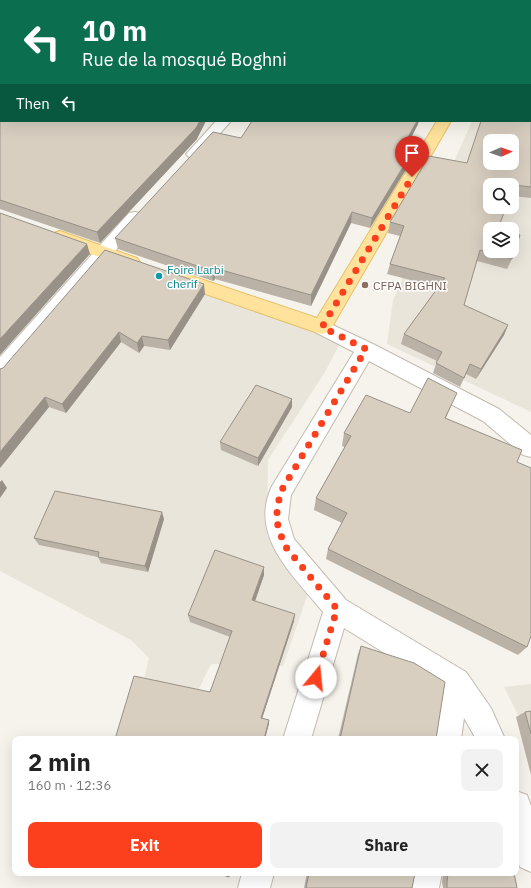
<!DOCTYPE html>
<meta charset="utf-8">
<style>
:root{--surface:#fff;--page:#f2f2f2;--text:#222;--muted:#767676;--accent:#fc3f1d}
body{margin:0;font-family:"IBM Plex Sans",sans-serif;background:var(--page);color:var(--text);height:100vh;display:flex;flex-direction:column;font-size:15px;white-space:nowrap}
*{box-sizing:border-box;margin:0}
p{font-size:13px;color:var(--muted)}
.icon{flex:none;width:22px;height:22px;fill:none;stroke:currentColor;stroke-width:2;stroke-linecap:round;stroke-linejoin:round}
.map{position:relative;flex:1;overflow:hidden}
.side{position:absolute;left:12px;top:736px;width:507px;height:140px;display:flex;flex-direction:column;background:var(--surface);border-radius:8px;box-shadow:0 4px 16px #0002}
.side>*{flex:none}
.top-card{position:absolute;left:0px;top:0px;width:531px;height:122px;box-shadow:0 4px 16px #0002;background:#0b6e4f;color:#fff;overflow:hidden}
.needle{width:26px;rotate:88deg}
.tools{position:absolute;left:483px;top:134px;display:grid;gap:8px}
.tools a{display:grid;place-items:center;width:36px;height:36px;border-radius:8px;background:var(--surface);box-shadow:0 4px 16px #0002;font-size:20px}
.pin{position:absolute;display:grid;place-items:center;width:34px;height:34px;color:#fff;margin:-41px -17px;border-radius:50% 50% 50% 0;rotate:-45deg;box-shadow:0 0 4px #0007}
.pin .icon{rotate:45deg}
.me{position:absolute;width:44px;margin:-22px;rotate:17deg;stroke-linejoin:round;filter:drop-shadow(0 0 3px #0008)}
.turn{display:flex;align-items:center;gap:14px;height:84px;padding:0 16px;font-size:18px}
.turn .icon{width:52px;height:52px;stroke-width:2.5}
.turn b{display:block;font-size:28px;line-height:34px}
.then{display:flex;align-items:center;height:38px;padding:0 16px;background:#0003;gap:8px;font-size:15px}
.round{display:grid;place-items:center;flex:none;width:42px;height:42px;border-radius:8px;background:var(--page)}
.headline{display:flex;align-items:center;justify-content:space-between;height:68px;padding:0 16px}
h1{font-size:24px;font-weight:700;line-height:30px}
.primary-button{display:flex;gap:8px;margin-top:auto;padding:8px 16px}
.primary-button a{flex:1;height:46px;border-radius:8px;background:var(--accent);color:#fff;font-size:16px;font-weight:700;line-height:46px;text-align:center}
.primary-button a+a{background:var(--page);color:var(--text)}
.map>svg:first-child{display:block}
.residential{fill:#eae5da;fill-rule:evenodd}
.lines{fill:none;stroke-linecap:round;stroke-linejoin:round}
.minor-casing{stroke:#c2bbae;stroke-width:2}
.major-casing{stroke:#e6c16a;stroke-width:2}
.minor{fill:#fff;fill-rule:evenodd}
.major{fill:#ffe39c;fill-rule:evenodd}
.wall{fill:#bab2a6}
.shaded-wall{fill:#979187}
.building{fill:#d8cfc1;stroke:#979187;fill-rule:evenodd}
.route{stroke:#fc3f1d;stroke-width:7;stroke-dasharray:0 12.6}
.culture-dot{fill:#0f9aa8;stroke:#fff;stroke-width:1.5}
.education-dot{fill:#8d6e63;stroke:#fff;stroke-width:1.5}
.labels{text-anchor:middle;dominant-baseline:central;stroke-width:3;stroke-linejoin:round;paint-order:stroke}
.culture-label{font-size:12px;fill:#0d838f;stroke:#fff;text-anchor:start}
.education-label{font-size:12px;fill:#785e54;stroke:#fff;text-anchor:start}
</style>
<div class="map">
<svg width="531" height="888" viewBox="0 0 531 888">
<rect width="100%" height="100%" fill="#f6f3ec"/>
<g class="residential">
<path d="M531 120V412L387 344 393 300 472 121ZM490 141H512V163H490ZM490 185H512V207H490ZM490 229H512V251H490Z"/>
<path d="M116 261 346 332 325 372 268 460 267 530 312 582 283 666 211 664 175 738 135 717 149 658 131 640 0 571V377Z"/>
<path d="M531 684V741L504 687Z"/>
</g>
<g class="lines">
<g class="minor-casing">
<g id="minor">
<path d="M216 121H231L199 157H189L186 154 189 151Z"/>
<path d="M135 212 141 213 143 217 141 221 7 377 0 379V357L129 213Z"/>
<path d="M322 320 373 344 499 409 531 435V457L523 455 483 421 369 361 291 495 288 519 294 539 346 600 466 672 491 708 505 739H476L464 718 461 739H433L441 688 344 628 311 739H283L323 612C294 576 248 536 272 486L354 352 315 332 312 327 315 322Z"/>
<path d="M516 791 527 795 531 806V872L520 867 516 857Z"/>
<path d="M242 873H274L270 888H238Z"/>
<path d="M410 873H442L439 888H407Z"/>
</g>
</g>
<g class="major-casing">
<g id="major">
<path d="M437 121H451L329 332 322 334 315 332 171 282 168 277 171 272 177 271 317 318Z"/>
<path d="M60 231 137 258 140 262 137 266 131 268 54 241 51 237 54 233Z"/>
</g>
</g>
<use href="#minor" class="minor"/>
<use href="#major" class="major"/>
</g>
<g class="wall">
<path d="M0 0H27V1H1L197 139 100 243 0 209Z"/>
<path d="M531 0V198L512 196V185L498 229 512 259 507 269 477 261 464 305 508 325 504 335 476 379 466 374 460 387 433 373 437 361 401 344 404 334 438 287 387 274 390 264 400 236 388 233 390 222 467 163Z"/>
<path d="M418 124 405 151 410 163 370 228 351 223 311 306 215 279 213 281 118 249 115 238 241 138Z"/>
<path d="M205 294 170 350 144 346 139 353 121 342 66 413 49 407 0 468V369Z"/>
<path d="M292 399V407L258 466 221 450 220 442Z"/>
<path d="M451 406 446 418 517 462 527 647 518 655 326 559 328 549 342 523 314 510 316 498 345 447 342 446 344 433Z"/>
<path d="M164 519 148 572 101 563 98 557 39 545 34 538Z"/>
<path d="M264 567V575L255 601 294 621 262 718 269 720V724L210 692 230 637 190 622 188 615Z"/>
<path d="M361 646 436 739H338L358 654Z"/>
<path d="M531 711V775L516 717 525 712Z"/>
<path d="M307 873H415L412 888H304Z"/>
<path d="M443 873H514L517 888H443L442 882Z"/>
</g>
<g class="shaded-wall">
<path d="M200 121H206L197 139 100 243 97 232Z"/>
<path d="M417 121H419L418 124 399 161 401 150Z"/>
<path d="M412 152 410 163 370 228 372 218Z"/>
<path d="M352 212 351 223 311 306V295Z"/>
<path d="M87 244 90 254 0 355V339Z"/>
<path d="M214 268 215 279 213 281 212 271Z"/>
<path d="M204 284 205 294 170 350 168 340Z"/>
<path d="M508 325 504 335 476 379 481 369Z"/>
<path d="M119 332 121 342 66 413 62 404Z"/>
<path d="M142 336 144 346 139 353 137 343Z"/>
<path d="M45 397 49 407 0 468V452Z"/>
<path d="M292 399V407L258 466V458Z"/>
<path d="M2 480 7 488 0 498V482Z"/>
<path d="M162 512 164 519 148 572 145 566Z"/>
<path d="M264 567V575L253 607 252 600Z"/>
<path d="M295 614 294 621 261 722V718Z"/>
<path d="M269 720V724L265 739H264Z"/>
</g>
<g class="building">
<path d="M0 0H22V1H1V121H200L196 128 97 232 0 200Z"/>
<path d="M72 0H336L337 1H71Z"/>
<rect x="344" y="0" width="60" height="1"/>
<path d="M520 0H531V187L514 185 512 190V185H490V207H506L498 229H490V251H512V233L520 235 512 259 480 250 464 305 508 325 481 369 470 364 464 378 436 363 442 352 404 334 445 278 390 264 404 226 390 222 429 156 467 163 481 121H530V1H520ZM490 141H512V163H490Z"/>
<path d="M252 121H417L401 150 412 152 372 218 352 212 311 295 214 268 212 271 115 238 213 132 241 138Z"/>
<path d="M0 213 87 244 0 339Z"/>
<path d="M105 250 204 284 168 340 142 336 137 343 119 332 62 404 45 397 0 452V369L3 368Z"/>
<path d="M428 378 457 393 445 418 522 450 517 462 531 468V636L527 647 328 549 347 513 316 498 351 436 344 433 366 395 410 413Z"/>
<path d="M256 385 292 399 258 458 220 442Z"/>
<path d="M55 491 162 512 145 566 98 557 99 552 34 538Z"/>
<path d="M215 550 264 567 252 600 295 614 261 718 269 720 264 739H115L134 676 210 692 232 631 188 615Z"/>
<path d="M361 646 414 663 445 682 436 739H340Z"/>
<path d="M531 711V734L525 712Z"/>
<path d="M217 873H230L229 877Z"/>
<path d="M309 873H415L412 888H306Z"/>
<path d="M447 873H514L517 888H447V882L448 874Z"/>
</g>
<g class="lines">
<path class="route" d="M316 678 337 609 284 545 276 519 280 493 366 349 322 327 412 177"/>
</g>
<circle class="culture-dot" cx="159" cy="276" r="4"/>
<circle class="education-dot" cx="365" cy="285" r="4"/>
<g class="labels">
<g class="culture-label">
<text x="167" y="269">Foire Larbi<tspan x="167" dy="14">cherif</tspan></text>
</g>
<g class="education-label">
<text x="373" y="285">CFPA BIGHNI</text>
</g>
</g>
</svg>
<div class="tools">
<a><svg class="needle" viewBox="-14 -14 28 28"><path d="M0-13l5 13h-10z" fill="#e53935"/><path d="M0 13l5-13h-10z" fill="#767676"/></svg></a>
<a><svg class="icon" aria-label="search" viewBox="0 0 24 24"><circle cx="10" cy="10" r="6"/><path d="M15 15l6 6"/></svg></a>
<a><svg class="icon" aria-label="layers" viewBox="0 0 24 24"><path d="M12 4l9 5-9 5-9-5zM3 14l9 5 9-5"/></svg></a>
</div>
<div class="pin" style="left:412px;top:177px;background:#d93025"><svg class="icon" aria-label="arrive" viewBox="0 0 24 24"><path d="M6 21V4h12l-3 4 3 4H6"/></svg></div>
<svg class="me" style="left:316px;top:678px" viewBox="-20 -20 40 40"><circle r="19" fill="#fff"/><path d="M0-13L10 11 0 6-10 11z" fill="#fc3f1d"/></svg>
<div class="top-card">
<div class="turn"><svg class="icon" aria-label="left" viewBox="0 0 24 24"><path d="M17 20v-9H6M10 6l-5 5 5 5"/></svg><div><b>10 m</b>Rue de la mosqué Boghni</div></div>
<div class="then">Then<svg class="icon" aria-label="left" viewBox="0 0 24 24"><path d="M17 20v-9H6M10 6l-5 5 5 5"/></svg></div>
</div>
<section class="side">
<div class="headline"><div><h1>2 min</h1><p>160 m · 12:36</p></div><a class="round"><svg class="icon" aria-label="close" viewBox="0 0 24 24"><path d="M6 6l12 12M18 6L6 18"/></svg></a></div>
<div class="primary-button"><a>Exit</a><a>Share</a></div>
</section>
</div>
